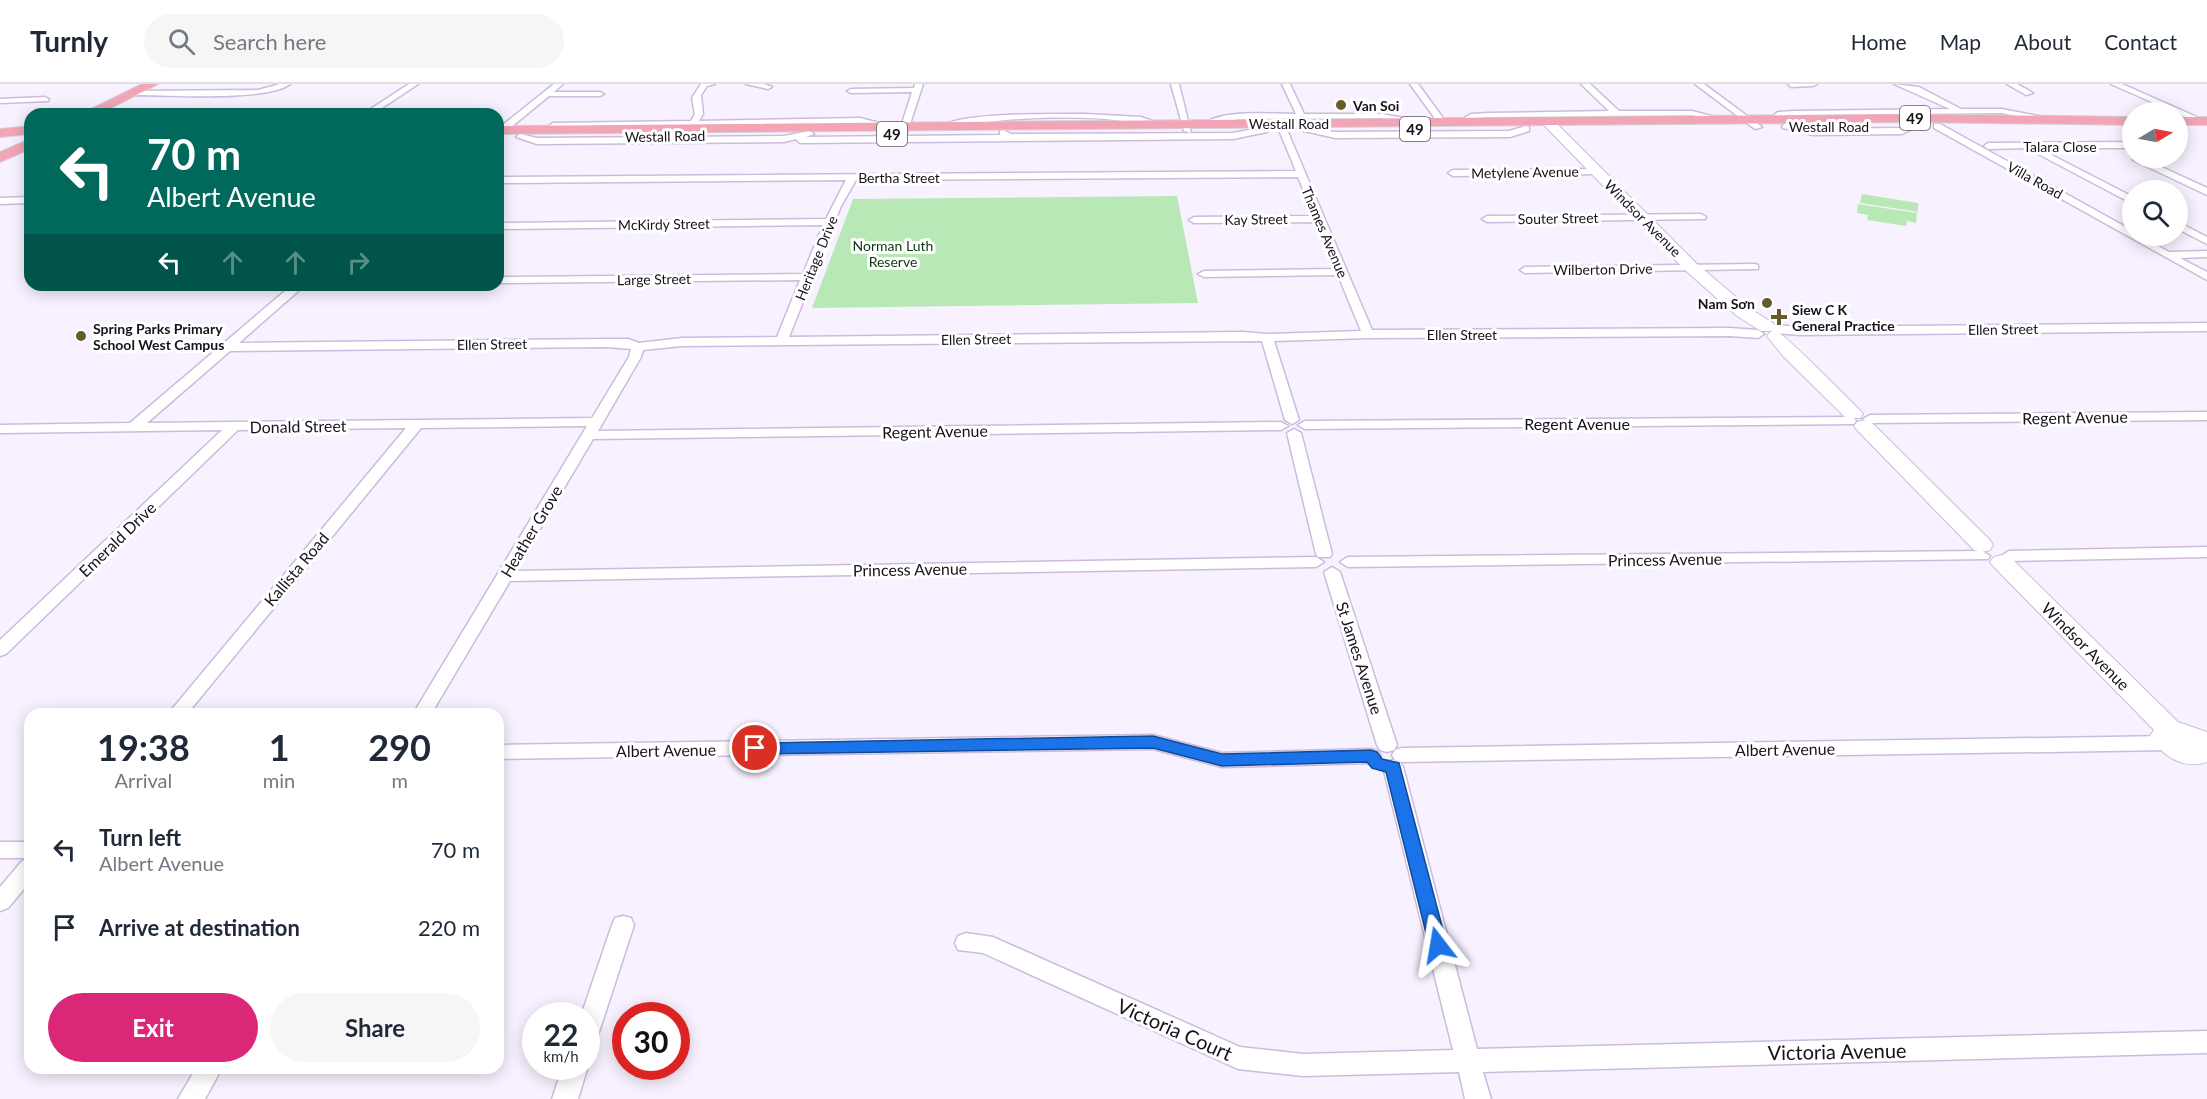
<!DOCTYPE html>
<meta charset="utf-8">
<style>
:root{--surface:#fff;--page:#f6f6f7;--text:#1f2937;--muted:#747a83;--line:#e0e1e3;--accent:#db2777}
body{margin:0;font-family:Lato,sans-serif;background:var(--page);color:var(--text);height:100vh;display:flex;flex-direction:column;font-size:22px;white-space:nowrap}
*{box-sizing:border-box;margin:0}
p{font-size:20px;color:var(--muted)}
.icon{flex:none;width:33px;height:33px;fill:none;stroke:currentColor;stroke-width:2;stroke-linecap:round;stroke-linejoin:round}
.map{position:relative;flex:1;overflow:hidden}
.details{position:absolute;left:24px;top:624px;width:480px;height:366px;display:flex;flex-direction:column;background:var(--surface);border-radius:18px;box-shadow:0 3px 15px #0003}
.details>*{flex:none}
.banner{position:absolute;left:24px;top:24px;width:480px;height:183px;border-radius:18px;box-shadow:0 3px 15px #0003;background:#00695c;color:#fff;overflow:hidden}
.needle{width:39px;rotate:80deg}
.buttons{position:absolute;left:2122px;top:18px;display:grid;gap:12px}
.buttons a{display:grid;place-items:center;width:66px;height:66px;border-radius:50%;background:var(--surface);box-shadow:0 3px 15px #0003;font-size:30px}
.speed{position:absolute;left:522px;top:918px;display:flex;gap:12px;font-size:30px;font-weight:700;text-align:center}
.speed>*{display:grid;place-content:center;width:78px;height:78px;border-radius:50%;background:var(--surface);box-shadow:0 3px 15px #0003;line-height:1}
.speed small{font-size:15px;font-weight:400}
.speed .limit{border:9px solid #d22;background:#fff;color:#111}
.pin{position:absolute;display:grid;place-items:center;width:51px;height:51px;color:#fff;margin:-26px;border:3px solid #fff;border-radius:50%;box-shadow:0 2px 6px #0007}
.me{position:absolute;width:66px;margin:-33px;rotate:346deg;stroke-linejoin:round;filter:drop-shadow(0 0 4px #0008)}
.turn{display:flex;align-items:center;gap:21px;height:126px;padding:0 24px;font-size:27px}
.turn .icon{width:78px;height:78px;stroke-width:2.5}
.turn b{display:block;font-size:42px;line-height:51px}
.lanes{display:flex;align-items:center;height:57px;padding:0 24px;background:#0003;justify-content:center;gap:30px;direction:ltr}
.lanes .off{opacity:.35}
.eta{display:flex;justify-content:space-evenly;align-items:center;height:102px;text-align:center}
.eta b{font-size:36px;font-weight:700;line-height:42px}
.button{display:flex;gap:12px;margin-top:auto;padding:12px 24px}
.button a{flex:1;height:69px;border-radius:36px;background:var(--accent);color:#fff;font-size:24px;font-weight:700;line-height:69px;text-align:center}
.button a+a{background:var(--page);color:var(--text)}
ul{padding:0;list-style:none}
li{display:flex;align-items:center;gap:18px;height:78px;padding:0 24px}
li div{flex:1}
li b{display:block;font-size:22px}
li em{font-style:normal}
header{display:flex;align-items:center;gap:36px;box-sizing:border-box;height:84px;padding:0 30px;background:var(--surface);border-bottom:2px solid var(--line)}
header strong{font-size:28px}
nav{display:flex;gap:33px;margin-inline-start:auto;font-size:21px}
.search{width:420px;height:54px;background:var(--page);display:flex;align-items:center;gap:15px;box-sizing:border-box;padding:0 21px;border-radius:33px;color:var(--muted);font-size:22px}
.map>svg:first-child{display:block}
.green{fill:#b9e8b7}
.lines{fill:none;stroke-linecap:round;stroke-linejoin:round}
.street-casing{stroke:#ccbbdc;stroke-width:3}
.secondary-casing{stroke:#ccbbdc;stroke-width:2}
.primary-casing{stroke:#d5d4d6;stroke-width:2}
.street{fill:#fff;fill-rule:evenodd}
.secondary{fill:#fff;fill-rule:evenodd}
.primary{fill:#f2a5b7;fill-rule:evenodd}
.route{fill:#1a73e8;stroke:#114b97;stroke-width:1.5}
.poi-dot{fill:#675b28;stroke:#fff;stroke-width:2}
.labels{text-anchor:middle;dominant-baseline:central;stroke-width:6;stroke-linejoin:round;paint-order:stroke}
.far-poi-label{font-size:14px;font-weight:bold;fill:#17111c;stroke:#fff;text-anchor:start}
.far-street-label{font-size:14px;fill:#17111c;stroke:#fff}
.far-park-label{font-size:14px;fill:#0d3a10;stroke:#fff}
.shield{fill:#fff;stroke:#5d5860;stroke-width:1.5}
.shield-label{font-size:15px;font-weight:bold;fill:#17111c}
.street-label{font-size:16px;fill:#17111c;stroke:#fff}
.near-street-label{font-size:20px;fill:#17111c;stroke:#fff}
</style>
<header>
<strong>Turnly</strong>
<div class="search"><svg class="icon" aria-label="search" viewBox="0 0 24 24"><circle cx="10" cy="10" r="6"/><path d="M15 15l6 6"/></svg>Search here</div>
<nav><a>Home</a><a>Map</a><a>About</a><a>Contact</a></nav>
</header>
<div class="map">
<svg width="2207" height="1015" viewBox="0 0 2207 1015">
<rect width="100%" height="100%" fill="#f8f1ff"/>
<g class="green">
<path d="M1862 110 1918 119V128L1860 119Z"/>
<path d="M1177 112 1198 219 812 224 853 115Z"/>
<path d="M1858 120 1917 129 1916 139 1907 137 1906 142 1867 136 1868 131 1857 129Z"/>
</g>
<g class="lines">
<g class="street-casing">
<g id="street">
<path d="M280 0H290C267 18 165 11 132 11L128 9 132 7 258 6Z"/>
<path d="M409 0H418L373 30H363Z"/>
<path d="M554 0H563L554 8H600L604 10 600 12H549L510 44H504V40Z"/>
<path d="M701 0H715L707 2 701 11 703 30 699 37 860 34 891 42 887 45 860 40 553 45 549 42 553 39 691 37 695 30 692 14Z"/>
<path d="M746 0H764L772 3 768 5Z"/>
<path d="M915 0H923L907 49 903 52 899 49 912 8 851 9 847 7 851 5 914 4Z"/>
<path d="M1171 0H1179L1191 49 1184 47Z"/>
<path d="M1282 0H1290L1304 30H1382L1425 38 1421 41 1382 34 1239 35 1209 42 1205 39C1225 25 1271 30 1296 30Z"/>
<path d="M1410 0H1418L1446 38 1445 40H1439Z"/>
<path d="M1581 0H1590L1619 27H1692L1727 36 1723 39 1692 31 1489 33 1476 34 1463 40 1459 37 1471 30 1489 29 1609 27Z"/>
<path d="M1695 0H1704L1762 43 1755 45Z"/>
<path d="M1788 0H1817L1813 2 1791 3Z"/>
<path d="M1894 0 1919 3 1961 25H2002L2058 36 2054 39 2002 29 1794 31 1783 32 1773 38 1769 35 1778 28 1794 27 1950 25Z"/>
<path d="M2007 0H2017L2033 9 2026 11Z"/>
<path d="M2111 0H2122L2206 37 2199 39Z"/>
<path d="M45 13 49 15 48 17 0 19V15Z"/>
<path d="M1086 30 1141 33 1161 40 1157 43C1098 28 1005 32 946 45L942 42C963 28 1057 30 1086 30Z"/>
<path d="M1786 39 1813 45 1901 44 1914 39 1918 42 1902 50 1813 51 1783 44 1782 42Z"/>
<path d="M1934 40H1940L2133 147V152H2140L2169 168 2207 167V173L2180 174 2207 188V196L1934 44Z"/>
<path d="M1526 42 1529 43V47L1510 53 1335 54 1300 46 1304 43 1335 48 1509 47Z"/>
<path d="M1264 43 1267 44V48L1233 55 800 59 796 55 784 58 537 60 516 53 520 50 537 54 784 52 810 47 814 50 806 53 1000 51V47L1003 46 1011 50 1233 49Z"/>
<path d="M1283 43 1287 46 1372 246 1730 244 1758 246 1764 250 1758 254 1730 252 1368 254 1274 257 1299 336 1292 340 1285 336 1262 257 682 262 643 266 641 273 598 347 1281 338 1288 342 1281 346 593 355 515 487 1316 473 1324 478 1316 483 510 497 431 630H413L587 342 421 344 187 630H168L406 344 238 346 6 570 0 572V556L222 346 0 349V341L130 339 292 201H305L239 259 606 255H628L639 259 682 254 777 253 800 196 498 199V193L803 190 823 141 498 145V139L826 135 846 96 498 99V93L1296 87 1279 46ZM1298 93 1314 132 1194 133 1189 136 1194 139 1316 138 1335 185 1204 187 1198 190 1204 193 1338 191 1361 247 1267 250 1243 248 789 253 841 122 856 96ZM606 263 631 265 629 273 592 334 147 339 230 267Z"/>
<path d="M2133 58V64H2038L2133 113V120L2027 64 1988 65 1984 62 1988 59Z"/>
<path d="M2133 72 2142 74 2207 104V111L2133 76Z"/>
<path d="M1597 85 1602 88 1600 90 1453 92 1448 89 1453 86Z"/>
<path d="M30 113V119L0 120V114Z"/>
<path d="M1701 130 1706 133 1705 135 1487 138 1482 135 1487 132Z"/>
<path d="M2178 138 2207 153V160L2178 145Z"/>
<path d="M1754 180 1758 181V185L1525 189 1520 186 1525 183Z"/>
<path d="M2207 239V247L1800 251 1774 249 1768 245 1774 241 1800 243Z"/>
<path d="M2207 328V336L1870 339 1863 335 1870 331Z"/>
<path d="M1849 333 1854 334 1856 337 1854 340 1305 345 1298 341 1305 337Z"/>
<path d="M1294 345 1301 349 1332 470 1330 473H1318L1316 470 1287 349Z"/>
<path d="M2207 463V473L2009 477 2001 472 2009 467Z"/>
<path d="M1982 467 1990 472 1988 475 1348 483 1340 478 1348 473Z"/>
<path d="M1332 483 1340 488 1397 661 1394 666 1387 668 1380 666 1377 661 1324 488Z"/>
<path d="M1153 651 1222 669 1371 665 1378 667 1381 672 1378 677 1371 679 1222 683 1153 665 498 675V661Z"/>
<path d="M2168 652 2175 654 2178 659 2175 664 2168 666 1402 678 1395 676 1392 671 1395 666 1402 664Z"/>
<path d="M1393 676 1400 678 1403 683 1477 965 2207 947V969L1483 988 1491 1015H1465L1459 988 1303 992 1238 985 983 869 958 866 955 859 958 852 966 849 993 853 1240 963 1303 970 1453 966 1383 683 1386 678Z"/>
<rect x="0" y="758" width="30" height="16"/>
<path d="M30 775V798L8 824 0 827V803L22 777Z"/>
<path d="M623 832 631 834 634 841 598 951 595 959 586 962V932H581L612 841 615 834Z"/>
<path d="M586 978 588 982 578 1015H552L563 982H586Z"/>
<path d="M196 984H222L205 1015H178Z"/>
</g>
</g>
<g class="secondary-casing">
<g id="secondary">
<path d="M1547 33 1551 34 1697 180 1749 224 1773 239 1776 243 1773 247H1761L1737 232 1685 186 1543 40V34Z"/>
<path d="M1776 247C1784 249 1848 315 1860 326L1863 330 1860 334H1846L1783 272 1767 252 1770 248Z"/>
<path d="M1864 336 1871 338 1990 456 1993 461 1990 466 1982 468 1974 466 1857 346 1854 342 1857 338Z"/>
<path d="M2002 471 2010 473 2178 638 2207 648V678C2183 686 2162 672 2150 652L2154 646 1994 483 1990 478 1994 473Z"/>
</g>
</g>
<g class="primary-casing">
<g id="primary">
<path d="M142 0H158L99 30H81Z"/>
<path d="M1913 30 2133 33V41L1913 38 498 50V42Z"/>
<rect x="2178" y="33" width="29" height="8"/>
<path d="M30 42V50L0 53V45Z"/>
<path d="M30 55V65L0 78V68Z"/>
</g>
</g>
<use href="#street" class="street"/>
<use href="#secondary" class="secondary"/>
<use href="#primary" class="primary"/>
</g>
<path class="route" d="M1153 652 1222 670 1371 666 1377 668 1382 675 1399 679 1447 861 1445 867 1438 869 1431 867 1429 861 1386 688 1372 684 1367 678 1222 682 1153 664 755 670 750 668 747 664 750 660 755 659Z"/>
<g class="poi-dot">
<circle cx="1341" cy="21" r="6"/>
<circle cx="1767" cy="219" r="6"/>
<path d="M1776 224h6v6h6v6h-6v6h-6v-6h-6v-6h6z"/>
<circle cx="81" cy="252" r="6"/>
</g>
<g class="labels">
<g class="far-poi-label">
<text x="1353" y="21">Van Soi</text>
<text x="1755" y="219" text-anchor="end">Nam Sơn</text>
<text x="1792" y="225">Siew C K<tspan x="1792" dy="16">General Practice</tspan></text>
<text x="93" y="244">Spring Parks Primary<tspan x="93" dy="16">School West Campus</tspan></text>
</g>
<g class="far-street-label">
<text x="1289" y="39">Westall Road</text>
<text x="1829" y="42">Westall Road</text>
<text transform="translate(665 52) rotate(-1)">Westall Road</text>
<text x="2060" y="62">Talara Close</text>
<text transform="translate(1525 88) rotate(-1)">Metylene Avenue</text>
<text x="899" y="93">Bertha Street</text>
<text transform="translate(2035 96) rotate(29)">Villa Road</text>
<text transform="translate(1558 134) rotate(-1)">Souter Street</text>
<text transform="translate(1643 134) rotate(45)">Windsor Avenue</text>
<text transform="translate(1256 135) rotate(-1)">Kay Street</text>
<text transform="translate(664 140) rotate(-1)">McKirdy Street</text>
<text transform="translate(1325 148) rotate(67)">Thames Avenue</text>
<text transform="translate(816 174) rotate(-68)">Heritage Drive</text>
<text transform="translate(1603 185) rotate(-1)">Wilberton Drive</text>
<text transform="translate(654 195) rotate(-1)">Large Street</text>
<text transform="translate(2003 245) rotate(-1)">Ellen Street</text>
<text x="1462" y="250">Ellen Street</text>
<text transform="translate(976 255) rotate(-1)">Ellen Street</text>
<text transform="translate(492 260) rotate(-1)">Ellen Street</text>
</g>
<g class="far-park-label">
<text x="893" y="161">Norman Luth<tspan x="893" dy="16">Reserve</tspan></text>
</g>
<g class="shield">
<rect x="1900" y="22" width="30" height="24" rx="4.5"/>
<rect x="1400" y="33" width="30" height="24" rx="4.5"/>
<rect x="877" y="38" width="30" height="24" rx="4.5"/>
</g>
<g class="shield-label">
<text x="1915" y="34">49</text>
<text x="1415" y="45">49</text>
<text x="892" y="50">49</text>
</g>
<g class="street-label">
<text transform="translate(2075 333) rotate(-1)">Regent Avenue</text>
<text x="1577" y="339">Regent Avenue</text>
<text transform="translate(298 342) rotate(-1)">Donald Street</text>
<text transform="translate(935 347) rotate(-1)">Regent Avenue</text>
<text transform="translate(531 447) rotate(-59)">Heather Grove</text>
<text transform="translate(117 455) rotate(-44)">Emerald Drive</text>
<text transform="translate(1665 475) rotate(-1)">Princess Avenue</text>
<text transform="translate(296 485) rotate(-50)">Kallista Road</text>
<text transform="translate(910 485) rotate(-1)">Princess Avenue</text>
<text transform="translate(2086 562) rotate(45)">Windsor Avenue</text>
<text transform="translate(1360 574) rotate(72)">St James Avenue</text>
<text transform="translate(1785 665) rotate(-1)">Albert Avenue</text>
<text transform="translate(666 666) rotate(-1)">Albert Avenue</text>
</g>
<g class="near-street-label">
<text transform="translate(1175 945) rotate(24)">Victoria Court</text>
<text transform="translate(1837 967) rotate(-1)">Victoria Avenue</text>
</g>
</g>
</svg>
<div class="buttons">
<a><svg class="needle" viewBox="-14 -14 28 28"><path d="M0-13l5 13h-10z" fill="#e53935"/><path d="M0 13l5-13h-10z" fill="#747a83"/></svg></a>
<a><svg class="icon" aria-label="search" viewBox="0 0 24 24"><circle cx="10" cy="10" r="6"/><path d="M15 15l6 6"/></svg></a>
</div>
<div class="speed"><div>22<small>km/h</small></div><div class="limit">30</div></div>
<div class="pin" style="left:755px;top:664px;background:#d93025"><svg class="icon" aria-label="arrive" viewBox="0 0 24 24"><path d="M6 21V4h12l-3 4 3 4H6"/></svg></div>
<svg class="me" style="left:1438px;top:861px" viewBox="-20 -20 40 40"><path d="M0-17L14 15 0 8-14 15z" fill="#1a73e8" stroke="#fff" stroke-width="4"/></svg>
<div class="banner">
<div class="turn"><svg class="icon" aria-label="left" viewBox="0 0 24 24"><path d="M17 20v-9H6M10 6l-5 5 5 5"/></svg><div><b>70 m</b>Albert Avenue</div></div>
<div class="lanes"><svg class="icon" aria-label="left" viewBox="0 0 24 24"><path d="M17 20v-9H6M10 6l-5 5 5 5"/></svg><svg class="icon off" aria-label="ahead" viewBox="0 0 24 24"><path d="M12 20V5M6 11l6-6 6 6"/></svg><svg class="icon off" aria-label="ahead" viewBox="0 0 24 24"><path d="M12 20V5M6 11l6-6 6 6"/></svg><svg class="icon off" aria-label="right" viewBox="0 0 24 24"><path d="M7 20v-9h11M14 6l5 5-5 5"/></svg></div>
</div>
<section class="details">
<div class="eta">
<div><b>19:38</b><p>Arrival</p></div>
<div><b>1</b><p>min</p></div>
<div><b>290</b><p>m</p></div>
</div>
<ul>
<li><svg class="icon" aria-label="left" viewBox="0 0 24 24"><path d="M17 20v-9H6M10 6l-5 5 5 5"/></svg><div><b>Turn left</b><p>Albert Avenue</p></div><em>70 m</em></li>
<li><svg class="icon" aria-label="arrive" viewBox="0 0 24 24"><path d="M6 21V4h12l-3 4 3 4H6"/></svg><div><b>Arrive at destination</b></div><em>220 m</em></li>
</ul>
<div class="button"><a>Exit</a><a>Share</a></div>
</section>
</div>
